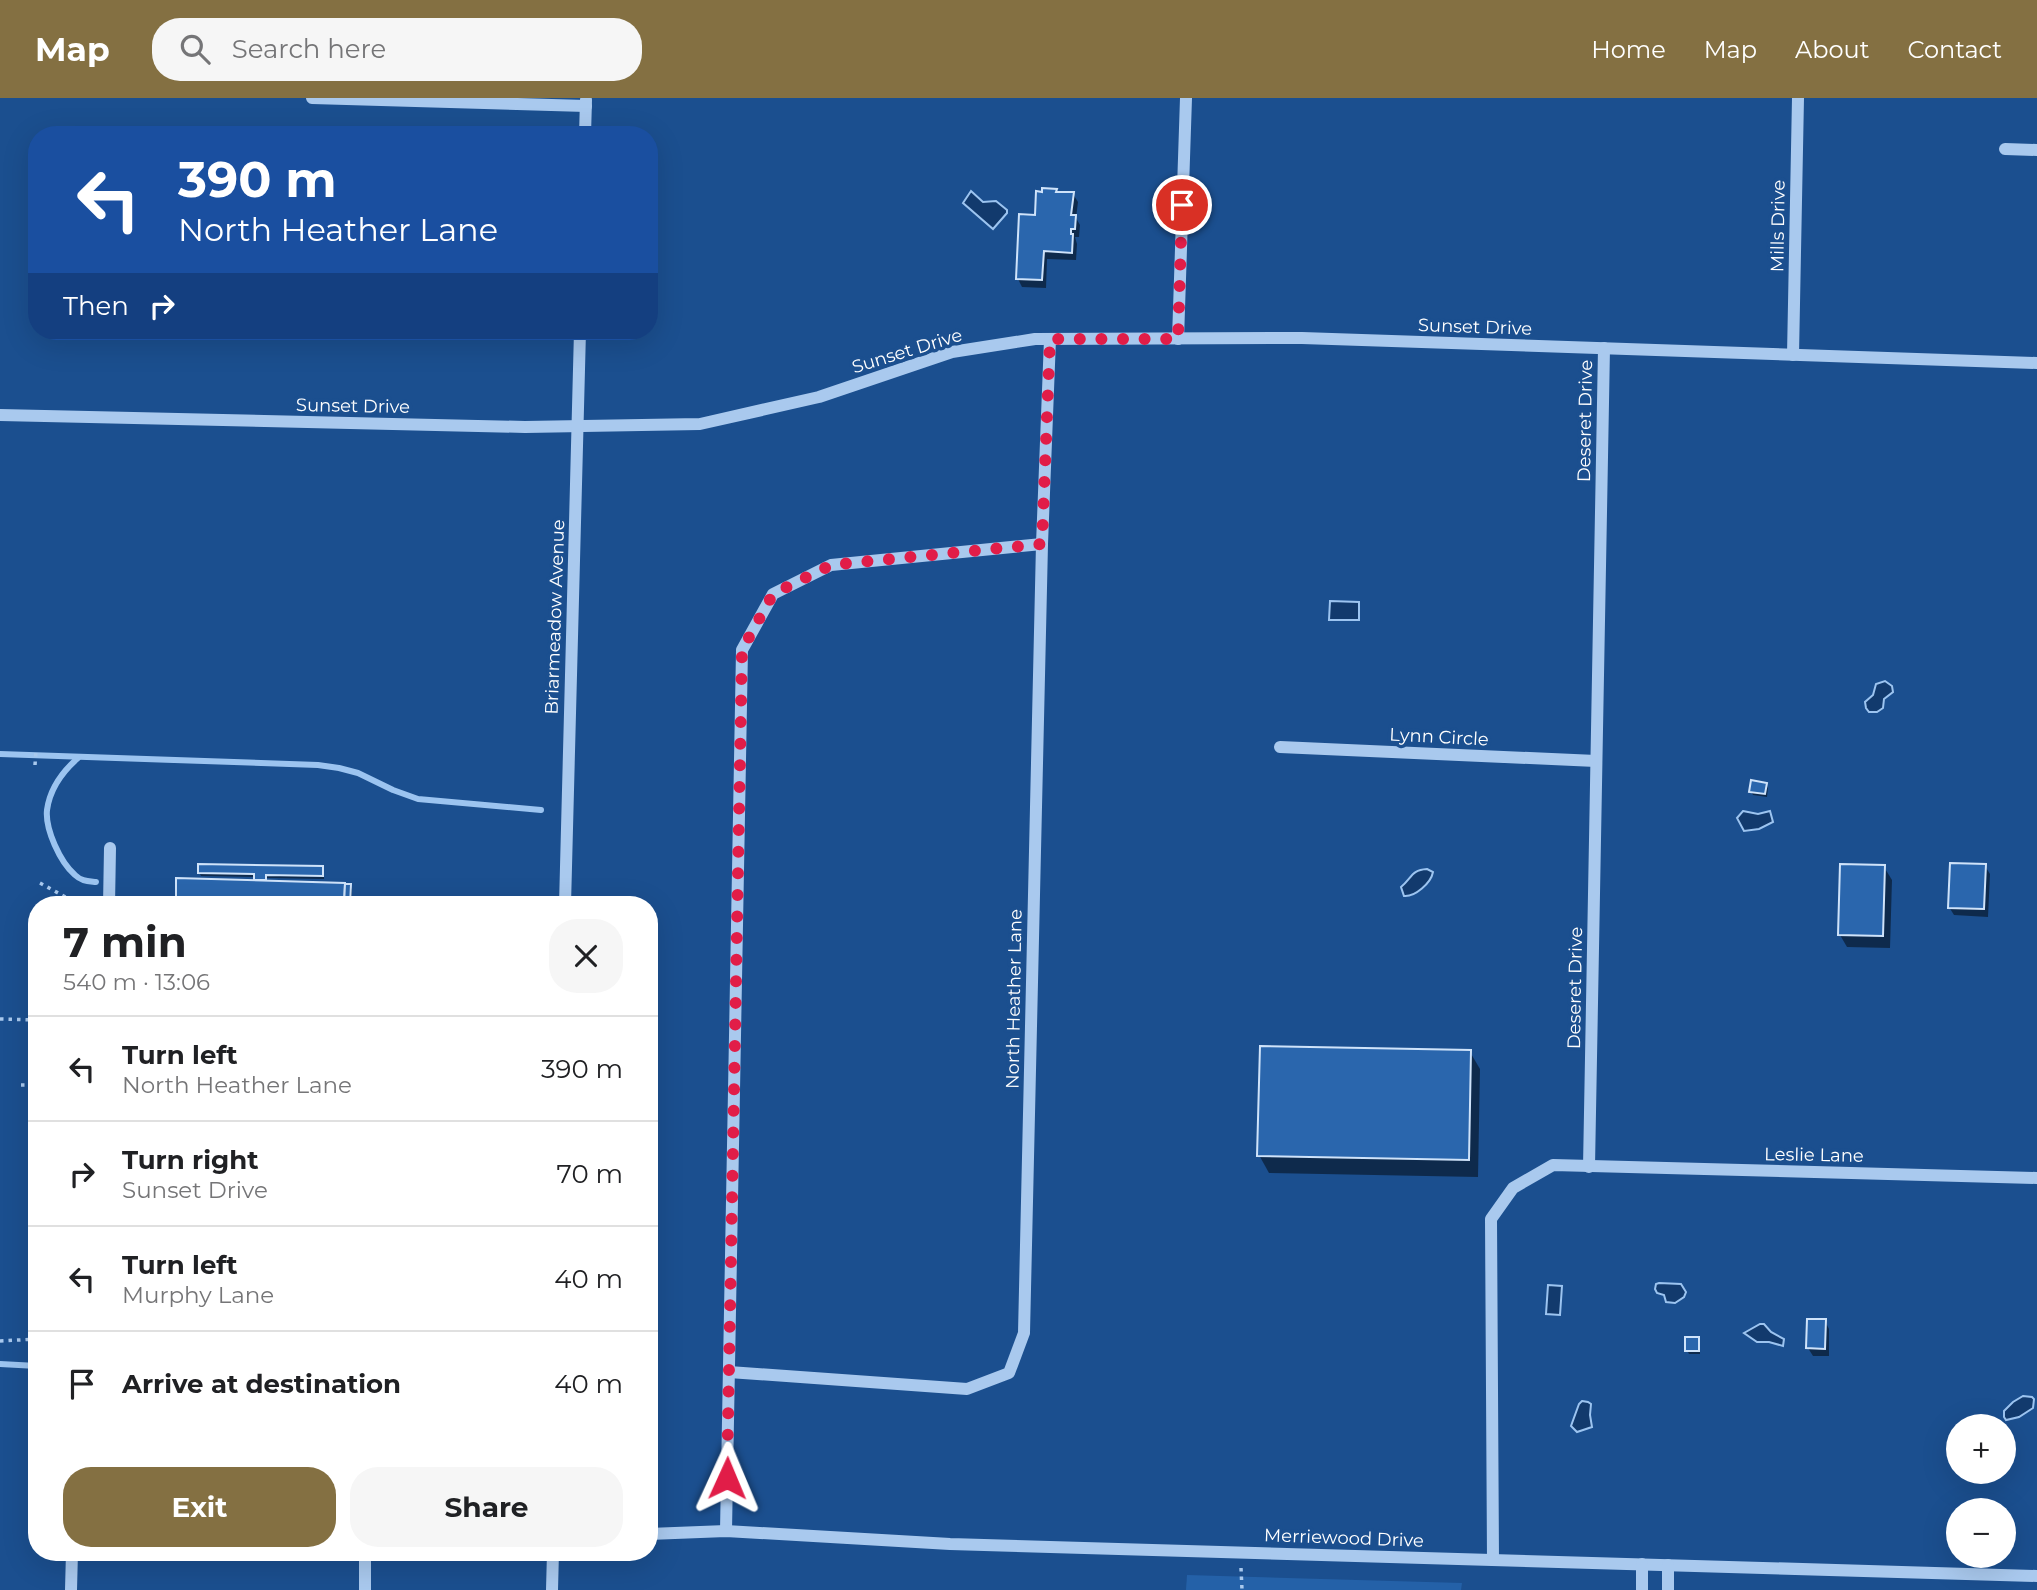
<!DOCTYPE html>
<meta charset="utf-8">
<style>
:root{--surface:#fff;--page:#f6f6f6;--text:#202124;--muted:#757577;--line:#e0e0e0;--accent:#847042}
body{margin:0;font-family:Montserrat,sans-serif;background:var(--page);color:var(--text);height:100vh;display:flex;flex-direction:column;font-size:26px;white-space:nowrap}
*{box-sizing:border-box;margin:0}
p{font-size:23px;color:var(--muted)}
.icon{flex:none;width:38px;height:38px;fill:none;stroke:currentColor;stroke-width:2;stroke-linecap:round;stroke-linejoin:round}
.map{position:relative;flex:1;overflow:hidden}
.sheet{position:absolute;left:28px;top:798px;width:630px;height:665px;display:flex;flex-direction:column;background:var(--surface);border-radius:28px;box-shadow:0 7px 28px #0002}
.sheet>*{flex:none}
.banner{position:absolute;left:28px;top:28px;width:630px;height:214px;border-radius:28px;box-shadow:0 7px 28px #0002;background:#1a4fa0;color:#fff;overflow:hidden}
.fabs{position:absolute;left:1946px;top:1316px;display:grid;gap:14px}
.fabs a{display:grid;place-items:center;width:70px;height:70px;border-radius:50%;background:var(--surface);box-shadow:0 7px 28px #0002;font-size:35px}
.pin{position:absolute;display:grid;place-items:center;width:60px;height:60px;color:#fff;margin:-30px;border:4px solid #fff;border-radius:50%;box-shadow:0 2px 7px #0007}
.me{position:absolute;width:77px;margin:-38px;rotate:1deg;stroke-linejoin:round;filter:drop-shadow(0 0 5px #0008)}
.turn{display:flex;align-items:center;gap:24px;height:147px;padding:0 35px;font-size:32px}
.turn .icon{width:91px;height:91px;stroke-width:2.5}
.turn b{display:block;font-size:49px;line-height:60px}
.then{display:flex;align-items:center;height:66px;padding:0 35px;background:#0003;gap:14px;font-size:26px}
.round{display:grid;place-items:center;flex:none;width:74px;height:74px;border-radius:28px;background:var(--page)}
.headline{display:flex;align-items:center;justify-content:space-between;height:119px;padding:0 35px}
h1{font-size:42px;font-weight:700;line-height:52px}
.cta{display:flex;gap:14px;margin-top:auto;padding:14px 35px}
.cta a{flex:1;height:80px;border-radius:28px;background:var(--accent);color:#fff;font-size:28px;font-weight:700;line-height:80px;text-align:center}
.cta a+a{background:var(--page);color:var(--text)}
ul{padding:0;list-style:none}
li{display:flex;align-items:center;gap:21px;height:105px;padding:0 35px;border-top:2px solid var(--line)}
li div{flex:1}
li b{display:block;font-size:26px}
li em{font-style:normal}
header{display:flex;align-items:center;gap:42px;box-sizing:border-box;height:98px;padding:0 35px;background:var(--accent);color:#fff}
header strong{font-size:33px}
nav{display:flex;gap:38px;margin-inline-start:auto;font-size:24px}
.search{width:490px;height:63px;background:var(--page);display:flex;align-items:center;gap:18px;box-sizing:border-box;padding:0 24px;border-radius:28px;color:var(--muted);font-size:26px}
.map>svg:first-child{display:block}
.green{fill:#2461a8}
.water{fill:#123a6d;stroke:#9cc4f0;stroke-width:2}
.shadow{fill:#0007}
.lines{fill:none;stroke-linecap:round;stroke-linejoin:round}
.stream{stroke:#9cc4f0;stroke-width:6}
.building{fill:#2a66ad;stroke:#cfe3fa;stroke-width:2}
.path{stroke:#a9c9ee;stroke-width:3.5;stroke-dasharray:3.5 5;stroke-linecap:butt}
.minor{stroke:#a9c9ee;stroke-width:12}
.route{stroke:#e11d48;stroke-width:12;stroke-dasharray:0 21.6}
.labels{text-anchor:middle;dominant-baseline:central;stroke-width:7;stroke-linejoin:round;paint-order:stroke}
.street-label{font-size:18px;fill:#fff;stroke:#1b4f8f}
</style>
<header>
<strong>Map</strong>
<div class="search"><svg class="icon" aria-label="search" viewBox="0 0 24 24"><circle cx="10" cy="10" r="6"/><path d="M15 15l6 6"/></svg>Search here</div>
<nav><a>Home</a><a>Map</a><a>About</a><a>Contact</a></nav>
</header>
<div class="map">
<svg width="2037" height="1492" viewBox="0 0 2037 1492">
<rect width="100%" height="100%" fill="#1b4f8f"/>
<path class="green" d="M1187 1477 1462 1485 1461 1492H1186Z"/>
<g class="water">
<path d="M971 93 983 104 996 103 1007 112V115L993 131 963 105Z"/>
<path d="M1330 503 1359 504V522H1329Z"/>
<path d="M1885 583 1892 588 1893 594 1884 601 1883 610 1877 614H1869L1866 610 1865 604 1873 597 1876 586Z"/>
<path d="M1743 713 1758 716 1770 713 1773 724 1759 731 1744 733 1737 720Z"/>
<path d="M1427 771 1433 774C1431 785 1415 799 1404 798L1401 789C1412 780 1411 772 1427 771Z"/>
<path d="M1659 1185 1681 1186 1686 1194 1684 1199 1675 1205 1666 1204 1664 1197 1657 1195 1655 1191 1656 1186Z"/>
<path d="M1548 1187 1562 1188 1560 1217 1546 1216Z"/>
<path d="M1760 1226H1764L1771 1234 1784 1241 1783 1248 1769 1244H1757L1744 1235Z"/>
<path d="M2023 1298 2032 1299 2034 1301 2033 1310 2019 1319 2006 1322 2004 1319V1313L2013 1304Z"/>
<path d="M1582 1303 1588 1304 1591 1306 1590 1317 1592 1329 1577 1334 1571 1328 1579 1306Z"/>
</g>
<g class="shadow">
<path d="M1056 93 1057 95 1073 96 1078 104 1076 120 1080 127 1079 139H1075L1077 146 1076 162 1047 161 1046 190 1022 189 1018 181 1036 119Z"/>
<path d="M1766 686 1768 690 1767 699 1753 697 1751 693Z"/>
<path d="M1985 768 1990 776 1988 819 1954 817 1949 809Z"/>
<path d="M1884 769 1892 782 1890 850 1847 849 1840 837Z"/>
<path d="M322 770 324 773V781L267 780V784L350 788 352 791 351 807H177L257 784 256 779 201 778 199 774Z"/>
<path d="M1470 954 1480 971 1478 1079 1269 1075 1259 1057Z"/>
<path d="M1825 1223 1829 1231V1258H1813L1808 1250Z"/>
<path d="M1698 1241 1700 1244V1256H1689L1687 1252Z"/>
</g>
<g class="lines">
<g class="stream">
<path d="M0 656 318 667 339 670 358 675 393 692 418 701 541 712"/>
<path d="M78 660C62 674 50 690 47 712 45 731 60 764 75 777 81 783 88 783 96 784"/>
<path d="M0 1266 37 1268"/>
</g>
</g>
<g class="building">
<path d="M1042 90 1057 91 1056 94H1074L1071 117H1076L1075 131H1071V136H1073L1072 155 1044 153 1042 182 1016 181 1019 116 1035 117 1036 93 1042 94Z"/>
<path d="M1751 682 1767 685 1765 696 1749 694Z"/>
<path d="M1950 765 1986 766 1984 811 1948 810Z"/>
<path d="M198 766 323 768V778L266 777V782H254V776L198 775Z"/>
<path d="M1840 766 1885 767 1883 838 1838 837Z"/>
<path d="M176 780 345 785 344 807H176Z"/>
<path d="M345 786H351L350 807H344Z"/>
<path d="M1260 948 1471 952 1469 1062 1257 1058Z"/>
<path d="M1807 1221H1826L1825 1251 1806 1250Z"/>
<rect x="1685" y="1239" width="14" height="14"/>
</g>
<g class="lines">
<g class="path">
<path d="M35 667 36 652"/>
<path d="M40 785 80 807"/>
<path d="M0 921 37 922"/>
<path d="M21 987H37"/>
<path d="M0 1243 37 1241"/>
<path d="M1241 1470 1242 1492"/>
</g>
<g class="minor">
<path d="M312 0 586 8"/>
<path d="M585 37 586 2"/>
<path d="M2005 51 2037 52"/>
<path d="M1178 241 1186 0"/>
<path d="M1793 257 1798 0"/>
<path d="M0 317 525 329 700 326 819 299 952 254 1035 241 1302 240 2037 265"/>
<path d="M1280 649 1596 663"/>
<path d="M109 807 110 750"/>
<path d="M565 807 580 233"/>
<path d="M1589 1069 1604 250"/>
<path d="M729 1274 967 1291 1009 1275 1024 1235 1042 446 1050 241"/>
<path d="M726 1433 742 552 773 496 831 467 1042 446"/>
<path d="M649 1436 726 1433 950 1446 2037 1478"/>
<path d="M365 1454V1492"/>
<path d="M1493 1462 1491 1121 1513 1090 1553 1067 2037 1080"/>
<path d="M1642 1466V1492"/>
<path d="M71 1492 72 1454"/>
<path d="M552 1492 553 1454"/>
<path d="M1668 1492V1467"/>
</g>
</g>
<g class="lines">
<path class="route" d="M727 1380 742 552 773 496 831 467 1042 446 1050 241H1178L1182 107"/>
</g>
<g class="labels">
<g class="street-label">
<text transform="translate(1778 128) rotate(-89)">Mills Drive</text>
<text transform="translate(1475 229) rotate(2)">Sunset Drive</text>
<text transform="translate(907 253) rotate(-17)">Sunset Drive</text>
<text transform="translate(353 308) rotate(1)">Sunset Drive</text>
<text transform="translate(1585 323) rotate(-89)">Deseret Drive</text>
<text transform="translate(555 519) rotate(-88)">Briarmeadow Avenue</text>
<text transform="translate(1439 639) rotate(3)">Lynn Circle</text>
<text transform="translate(1575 890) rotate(-89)">Deseret Drive</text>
<text transform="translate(1014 901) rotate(-89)">North Heather Lane</text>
<text transform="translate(1814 1057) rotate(1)">Leslie Lane</text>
<text transform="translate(1344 1440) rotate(2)">Merriewood Drive</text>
</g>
</g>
</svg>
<div class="fabs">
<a>+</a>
<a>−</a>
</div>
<div class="pin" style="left:1182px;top:107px;background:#d93025"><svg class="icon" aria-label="arrive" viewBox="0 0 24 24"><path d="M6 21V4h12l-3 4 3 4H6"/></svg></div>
<svg class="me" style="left:727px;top:1380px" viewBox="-20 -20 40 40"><path d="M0-17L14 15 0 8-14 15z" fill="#e11d48" stroke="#fff" stroke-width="4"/></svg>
<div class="banner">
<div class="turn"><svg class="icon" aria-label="left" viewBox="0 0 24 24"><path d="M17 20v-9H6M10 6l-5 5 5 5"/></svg><div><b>390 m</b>North Heather Lane</div></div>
<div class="then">Then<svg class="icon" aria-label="right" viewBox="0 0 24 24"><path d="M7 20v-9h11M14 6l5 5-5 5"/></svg></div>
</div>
<section class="sheet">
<div class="headline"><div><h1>7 min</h1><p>540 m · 13:06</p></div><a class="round"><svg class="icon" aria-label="close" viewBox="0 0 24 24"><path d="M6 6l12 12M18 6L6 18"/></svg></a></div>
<ul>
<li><svg class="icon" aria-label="left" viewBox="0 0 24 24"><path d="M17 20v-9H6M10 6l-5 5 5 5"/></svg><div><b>Turn left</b><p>North Heather Lane</p></div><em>390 m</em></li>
<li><svg class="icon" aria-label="right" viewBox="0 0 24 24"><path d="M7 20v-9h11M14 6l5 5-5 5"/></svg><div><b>Turn right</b><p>Sunset Drive</p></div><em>70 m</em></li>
<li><svg class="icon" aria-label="left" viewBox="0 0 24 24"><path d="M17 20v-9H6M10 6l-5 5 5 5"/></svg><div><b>Turn left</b><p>Murphy Lane</p></div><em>40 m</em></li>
<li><svg class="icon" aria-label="arrive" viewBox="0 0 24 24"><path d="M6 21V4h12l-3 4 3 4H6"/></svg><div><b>Arrive at destination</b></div><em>40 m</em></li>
</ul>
<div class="cta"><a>Exit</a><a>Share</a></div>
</section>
</div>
